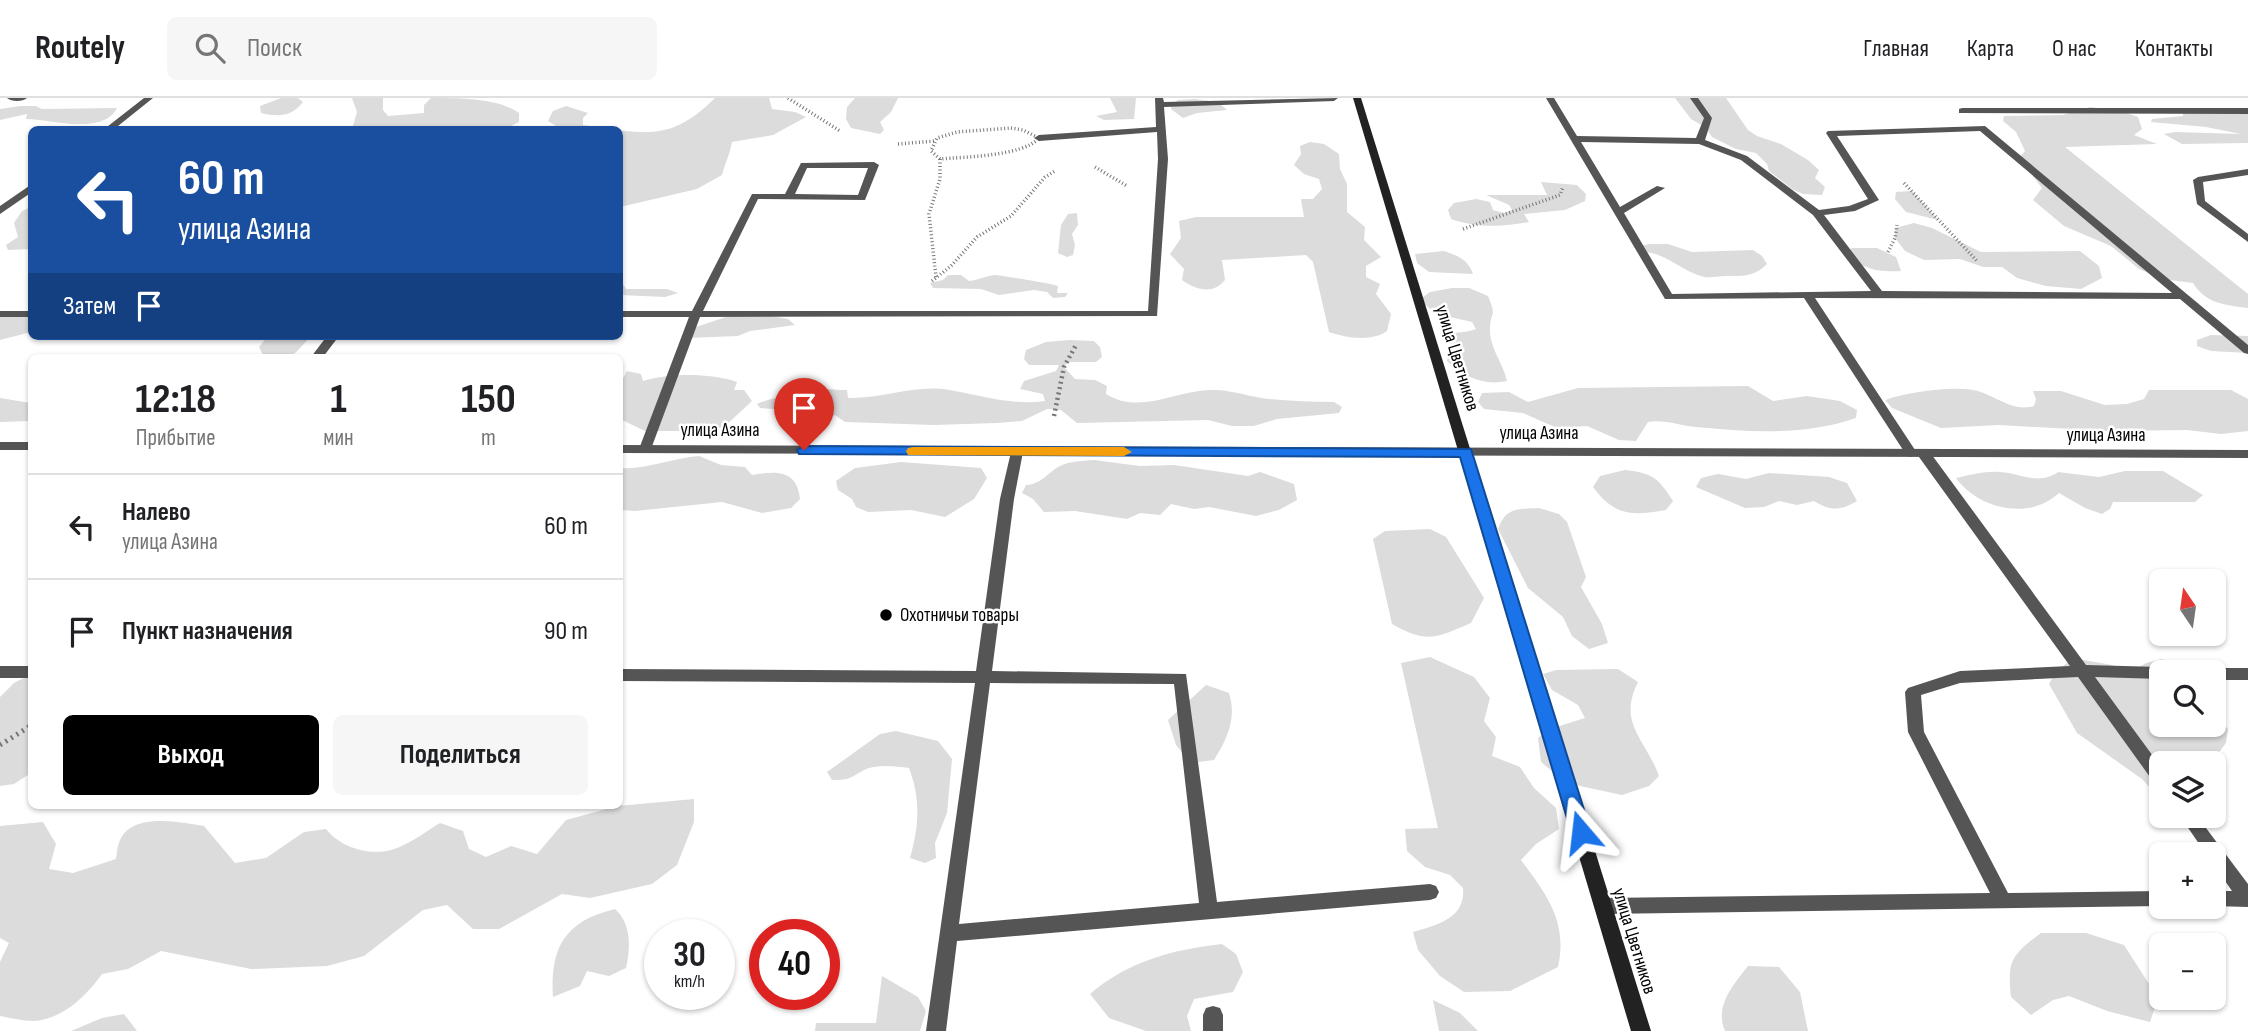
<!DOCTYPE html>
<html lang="ru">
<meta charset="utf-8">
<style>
:root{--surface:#fff;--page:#f6f6f6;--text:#202124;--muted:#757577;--line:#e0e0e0;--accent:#000}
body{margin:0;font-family:"Sofia Sans Condensed",sans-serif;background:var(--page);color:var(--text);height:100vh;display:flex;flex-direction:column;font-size:26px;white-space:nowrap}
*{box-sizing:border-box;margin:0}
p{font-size:23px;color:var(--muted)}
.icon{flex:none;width:38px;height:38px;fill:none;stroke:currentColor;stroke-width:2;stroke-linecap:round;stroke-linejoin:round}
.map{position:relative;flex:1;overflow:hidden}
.side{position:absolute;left:28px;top:256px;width:595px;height:455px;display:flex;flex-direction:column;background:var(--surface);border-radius:10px;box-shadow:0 2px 5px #0004}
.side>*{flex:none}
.guide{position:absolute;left:28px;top:28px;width:595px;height:214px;border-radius:10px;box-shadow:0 2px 5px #0004;background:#1a4fa0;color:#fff;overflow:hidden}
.needle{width:46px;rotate:347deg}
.fabs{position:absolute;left:2149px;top:471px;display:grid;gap:14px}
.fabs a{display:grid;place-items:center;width:77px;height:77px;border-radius:10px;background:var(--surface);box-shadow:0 2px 5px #0004;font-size:35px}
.speed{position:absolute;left:644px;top:821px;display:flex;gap:14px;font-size:35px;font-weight:700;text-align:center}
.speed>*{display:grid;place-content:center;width:91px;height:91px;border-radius:50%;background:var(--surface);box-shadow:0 2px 5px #0004;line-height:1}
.speed small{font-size:18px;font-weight:400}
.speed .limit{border:10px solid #d22;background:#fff;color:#111}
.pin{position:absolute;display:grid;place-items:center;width:60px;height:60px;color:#fff;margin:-72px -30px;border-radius:50% 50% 50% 0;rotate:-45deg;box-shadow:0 0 7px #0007}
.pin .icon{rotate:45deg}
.me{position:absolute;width:77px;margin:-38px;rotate:343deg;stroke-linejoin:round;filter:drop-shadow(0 0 5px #0008)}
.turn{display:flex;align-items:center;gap:24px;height:147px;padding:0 35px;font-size:32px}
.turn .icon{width:91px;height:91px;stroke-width:2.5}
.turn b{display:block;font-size:49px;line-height:60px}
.then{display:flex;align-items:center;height:66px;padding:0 35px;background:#0003;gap:14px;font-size:26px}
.eta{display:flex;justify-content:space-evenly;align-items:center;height:119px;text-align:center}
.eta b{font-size:42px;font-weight:700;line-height:49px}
.primary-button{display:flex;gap:14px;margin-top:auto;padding:14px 35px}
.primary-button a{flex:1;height:80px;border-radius:10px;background:var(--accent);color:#fff;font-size:28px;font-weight:700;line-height:80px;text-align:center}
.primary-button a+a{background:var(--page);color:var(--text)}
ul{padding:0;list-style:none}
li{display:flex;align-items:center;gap:21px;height:105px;padding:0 35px;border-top:2px solid var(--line)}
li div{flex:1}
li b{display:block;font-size:26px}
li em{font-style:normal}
header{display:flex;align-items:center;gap:42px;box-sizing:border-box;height:98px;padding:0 35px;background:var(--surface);border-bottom:2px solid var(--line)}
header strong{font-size:33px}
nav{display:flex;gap:38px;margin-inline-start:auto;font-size:24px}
.search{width:490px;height:63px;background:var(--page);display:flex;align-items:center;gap:18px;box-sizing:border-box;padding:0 24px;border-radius:10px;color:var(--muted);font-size:26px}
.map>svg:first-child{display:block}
.green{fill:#dcdcdc}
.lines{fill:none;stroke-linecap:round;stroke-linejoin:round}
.path-far2{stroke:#777;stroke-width:3.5;stroke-dasharray:1 2.5;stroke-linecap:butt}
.path-far1{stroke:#777;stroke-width:4.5;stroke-dasharray:2 3.5;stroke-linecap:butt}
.path{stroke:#777;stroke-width:5;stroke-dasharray:2 4.5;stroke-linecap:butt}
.lane{fill:#555;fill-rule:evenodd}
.street{fill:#555;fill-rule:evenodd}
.secondary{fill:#222;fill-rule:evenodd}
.route{fill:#1a73e8;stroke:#114b97;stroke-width:2}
.slow{fill:#f59e0b}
.poi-dot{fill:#000;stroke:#fff;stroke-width:2.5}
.labels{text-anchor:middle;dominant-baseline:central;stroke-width:5;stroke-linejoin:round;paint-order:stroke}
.street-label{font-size:19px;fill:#000;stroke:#fff}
.poi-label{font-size:19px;fill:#000;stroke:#fff;text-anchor:start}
</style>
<header>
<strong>Routely</strong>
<div class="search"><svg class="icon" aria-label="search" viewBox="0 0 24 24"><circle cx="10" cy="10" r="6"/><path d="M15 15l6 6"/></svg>Поиск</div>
<nav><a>Главная</a><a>Карта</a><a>О нас</a><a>Контакты</a></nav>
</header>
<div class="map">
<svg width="2248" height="933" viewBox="0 0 2248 933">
<rect width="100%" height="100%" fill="#fff"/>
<g class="green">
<path d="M281 0H298L303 4C291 19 279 19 261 15L260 8Z"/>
<path d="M352 0H383V12L388 18 424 15V7L431 0C460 0 498 0 519 15V24L503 32 352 31 357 14Z"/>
<path d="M715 0H769L772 11 795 14 806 19 773 37 732 44C730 56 725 65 722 77L697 91 620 109V32L561 31 548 23 553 13 566 8 588 15 583 20V27C642 34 668 47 715 0Z"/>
<path d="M855 0H898L891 14 880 24 884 32 880 36 851 30 846 21 847 9Z"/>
<path d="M1110 0H1136L1134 21 1104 22 1096 18 1117 14Z"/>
<path d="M1675 0H1726L1748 32 1757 38 1781 46 1808 62 1819 72 1815 80 1825 89 1822 97 1803 96 1792 91 1769 73 1767 66 1756 55 1736 51 1712 39 1705 29 1691 21Z"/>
<path d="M1195 1 1218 4 1227 12 1197 15 1183 20 1171 11 1172 7 1178 2Z"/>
<path d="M20 8H36L42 11 117 10C103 38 49 21 26 21L27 16 0 22V11Z"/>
<path d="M2090 9 2121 13 2138 19 2142 31 2134 37 2157 46 2065 49 2248 196V210C2225 207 2206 206 2193 185L2162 181 2139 171 2111 148 2064 128 2033 102 2042 90 2019 60 2025 53 2016 34 2003 23 2004 18 2063 17Z"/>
<path d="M2183 13H2248V45L2182 46 2164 36 2175 34 2241 36 2206 29 2151 24 2152 21 2183 18Z"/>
<path d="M1310 44 1324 46 1339 56 1340 71 1347 86V114L1365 129 1364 142 1381 159 1366 168V179L1380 186 1376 196 1391 216 1387 233C1372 244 1346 240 1329 234L1313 164 1306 157 1222 162 1225 182C1213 197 1196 192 1182 182L1184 171 1170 156 1181 140 1179 123 1196 119H1304L1301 101H1313L1322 91 1319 81 1304 76 1294 67 1301 56 1300 48Z"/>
<path d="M1541 84 1577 87 1586 96 1585 103 1565 112 1524 116 1529 124C1504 129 1476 130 1451 121L1448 112 1454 105 1476 101 1490 104 1493 112 1504 115 1512 112 1509 107 1486 97H1547Z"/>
<path d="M1912 93 1938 122 1906 114 1895 101 1896 94Z"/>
<path d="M31 109V151L8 152 6 147 18 139 14 125 22 113Z"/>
<path d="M1077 115 1078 127 1072 136 1075 147 1073 157 1067 159 1058 155 1061 127 1068 116Z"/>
<path d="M1914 125 1932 130 1981 154 2080 153 2099 168 2102 180 2081 191 2046 188 2017 180 2002 169H1983L1960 161 1924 162 1905 153 1895 140V130Z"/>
<path d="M1650 146H1668L1692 154 1753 152 1762 158 1767 166C1754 179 1743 178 1726 178 1719 178 1711 180 1704 179 1680 173 1666 154 1642 154L1639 148Z"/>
<path d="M1852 150H1877L1896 159 1901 173C1878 174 1861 172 1847 154Z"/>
<path d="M1444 153C1459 158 1468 162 1473 176L1429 174 1417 165 1415 156Z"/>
<path d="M948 177H961L969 183C978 182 988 177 996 177 1004 178 1053 186 1058 188L1057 195H1068L1065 199 1053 200 1047 194 1034 192 999 197 981 191 933 190 930 185 943 182Z"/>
<path d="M620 181 626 191H667L678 195 665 199 620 197Z"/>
<path d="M1452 190H1469L1488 198C1497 220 1491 212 1490 230 1489 249 1503 265 1507 283 1483 288 1465 279 1447 263L1451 247 1441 238C1453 233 1464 236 1476 231L1472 224 1437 216 1419 202 1430 194Z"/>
<path d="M0 216H31V234L0 242Z"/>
<path d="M759 216 788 221 795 227 750 233 738 238 687 240 690 231 726 219Z"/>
<path d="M2211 237 2248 238V255L2211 253 2197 248V242Z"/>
<path d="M268 238H311C290 261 296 259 264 259L259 249Z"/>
<path d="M1070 242 1094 243 1100 249 1102 259 1096 264H1068L1064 269 1075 281 1095 282 1107 288 1106 296C1140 317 1174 293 1210 292 1231 291 1249 299 1269 301 1290 303 1312 304 1334 304L1342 309 1339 315 1277 321 1254 328H1232L1208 322 1077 325 1061 312 1047 311 1022 323 998 325 934 327 845 324 835 317 817 324 794 319 791 312 760 310 757 306C761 303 799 294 806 292 819 289 835 292 847 292L848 300C883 301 915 286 949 292 981 297 1012 308 1045 303L1043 296 1020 291 1024 283 1056 273 1059 267H1029L1024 261 1026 252 1046 244Z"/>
<path d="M627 273 641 276 643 283C671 275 710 275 737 284L734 292H744L752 303 724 329 707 333H645L620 321V286Z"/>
<path d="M1748 288 1773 303 1807 298 1840 303 1857 312 1856 320C1805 338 1749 334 1696 329 1680 328 1665 321 1648 324L1636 343 1619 342 1587 328 1557 330 1523 315 1484 311 1478 304 1482 295 1509 294 1528 304 1578 290Z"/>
<path d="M2149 292H2231L2248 301V333L2221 336 2187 332 2107 333 1999 327 1941 330 1892 310 1885 302C1908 294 1955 287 1978 293 1998 299 2012 314 2034 308L2036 301 2033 293H2061L2105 307 2127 306 2144 301Z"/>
<path d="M0 300 31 305V323L0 324Z"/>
<path d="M699 358 721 367 745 369 752 377C776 373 797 371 800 401L791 410 762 415 722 404 635 413 620 412V370C646 372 672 360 699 358Z"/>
<path d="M1094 362 1140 368 1174 367 1248 378 1260 374 1294 386 1297 402 1279 412 1256 418 1209 409 1194 411 1171 406 1160 417 1140 415 1127 421 1075 413 1044 414 1033 401 1022 395 1026 387C1042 386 1047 375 1060 368 1070 363 1083 363 1094 362Z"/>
<path d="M901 364 981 370 987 380 974 401 945 419 911 412 868 414 856 409 852 401 838 392 836 383 855 370Z"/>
<path d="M1625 372C1653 375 1658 380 1673 403L1666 412C1632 418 1614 418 1593 389L1600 378Z"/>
<path d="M2125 373H2163L2203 397 2195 404H2113L2110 411 2102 416 2085 410 2059 395C2029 423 1978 411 1956 380 1970 377 1985 373 2000 374 2021 375 2038 388 2058 374L2099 379Z"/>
<path d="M1769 375 1829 379 1847 385 1857 403C1840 413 1830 413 1814 403L1797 407 1779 403 1764 409 1745 410 1696 389 1701 380 1718 376 1746 381Z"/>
<path d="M1539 410 1559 416 1567 424 1586 479 1581 489 1602 526 1608 545 1589 551 1572 538 1563 519 1528 490 1498 431C1506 409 1518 411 1539 410Z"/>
<path d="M1430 431 1446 439 1484 500 1471 525C1436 540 1427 546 1392 526L1373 441 1385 433Z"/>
<path d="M1430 559 1474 579 1490 600 1484 623 1496 639 1492 658 1520 669 1534 690 1556 710 1559 731 1536 746 1521 762C1547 797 1568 824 1558 869L1510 893 1464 894 1440 878 1418 852 1413 834C1437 827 1466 820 1463 790L1450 777 1425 769 1407 753 1405 731 1438 730 1401 565Z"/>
<path d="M2073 560 2112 567 2131 574 2146 565 2162 561 2185 574H2161V626H2214V615L2228 631 2226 645 2211 665H2161V702L2142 681 2077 635 2049 586 2055 575Z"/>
<path d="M1618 571 1638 584C1617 626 1646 641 1659 678L1649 688 1622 697 1566 685 1541 664 1538 640 1550 631 1585 620 1578 607 1552 592 1543 576 1556 572Z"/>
<path d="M31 576V675L14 686 0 688V599L14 585Z"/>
<path d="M1206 587 1229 595C1237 620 1227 641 1214 662L1191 665 1176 647 1168 622Z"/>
<path d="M896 633 938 643 952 661 947 715 935 745 936 760 925 765 910 760C919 728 921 702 909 670 895 668 876 666 864 672 849 680 851 682 832 682L827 674 880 636Z"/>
<path d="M694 701V724L677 767 652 786 590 800 562 796 499 831H473L447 807 423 812 364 858 327 868 251 871 161 853 128 871 102 876C86 898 63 921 34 923 23 923 11 920 0 918V864L9 845 0 840V728L43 724 56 746 49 771 73 775 116 761C117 756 117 749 119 745 129 713 180 724 204 728L235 765 266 760 304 734 326 731C340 749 368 758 391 752 407 748 425 734 440 725L463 733 469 751 486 759 511 748 537 756 566 722 618 708Z"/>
<path d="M615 811C631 825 631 850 626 870L609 878 587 873 580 888 553 899C550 849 565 823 615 811Z"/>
<path d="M2041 835H2086L2124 847 2158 900 2150 924 2107 913 2069 898 2053 902 2031 917 2011 899C2007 862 2012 857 2041 835Z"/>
<path d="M1222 846 1236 856 1243 874 1233 894 1194 901 1187 918 1191 933H1146L1109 920 1090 896C1129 863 1171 852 1222 846Z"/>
<path d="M1748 868 1779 869 1800 894 1808 933H1725C1714 908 1734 886 1748 868Z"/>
<path d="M882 878 918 899 926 913 920 933H815L816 925H876Z"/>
<path d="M1433 902 1460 915 1478 933H1439Z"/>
<path d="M124 916 137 933H71L102 920Z"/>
</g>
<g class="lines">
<g class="path-far2">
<path d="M788 0 840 33"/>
<path d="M1011 30 1023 32 1039 40C1024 58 964 59 940 61L931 53 937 40 957 34Z"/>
<path d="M898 46 935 43"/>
<path d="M1095 69 1127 88"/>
<path d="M1904 85 1977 163"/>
<path d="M1463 131 1560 97 1563 89"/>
<path d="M1888 154 1895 140 1897 127"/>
<path d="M936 179 929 116 940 81V61"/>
<path d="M932 183 951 168 977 139 1011 118 1045 79 1055 73"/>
</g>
<path class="path-far1" d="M1054 318 1064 269 1076 247"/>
<path class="path" d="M0 647 32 627"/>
<g class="lane">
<path d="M7 0H27C23 4 11 4 7 0Z"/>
<path d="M144 0H153L113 32H103Z"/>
<path d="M1155 0H1163L1164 4 1338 0 1334 3 1164 9 1168 61 1157 218 700 219 651 351 649 354H641L639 351 689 219H620V213H692L752 96H785L801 65 874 64 879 67 865 102 758 101 703 213H1148L1158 61 1157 34 1039 43 1034 40 1039 37 1156 29ZM807 70H868L858 97 795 96Z"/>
<path d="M1546 0H1554L1577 38 1696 40 1704 20 1690 0H1698L1712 20 1705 42 1747 58 1819 112 1849 108 1868 101 1826 35 1828 33 1985 28 2248 247V256L2244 255 2180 201 1815 200 1917 355 1911 359 1907 358 1804 200 1665 201ZM1980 33 2172 195 1882 193 1824 117 1855 113 1879 102 1837 38ZM1581 44 1699 46 1741 62 1813 117 1871 193 1672 196 1624 115 1665 90 1657 88 1620 109Z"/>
<path d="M1962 10H2248V16L1959 15V11Z"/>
<path d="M2248 71V77L2203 84 2205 103 2248 136V144L2197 106 2193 82 2198 79Z"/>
<path d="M32 86V94L0 116V108Z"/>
<rect x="0" y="213" width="32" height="6"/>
<path d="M327 238H339L323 259H311Z"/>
<path d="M1017 350 1023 354 1014 401 992 573 1186 576 1217 804 1430 786 1436 788 1439 794 1436 800 1430 802 957 843 946 933H926L975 585 620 583V571L976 573 1000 401 1011 354ZM990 585 1174 586 1199 805 959 826Z"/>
<path d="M1924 352 1929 353 2086 567 2161 569 2168 574H2161V581L2095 579 2161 669V688L2155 686 2078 579 1960 585 1921 597 1924 634 2008 795 2161 793 2162 808 1603 816 1597 814 1594 808 1597 802 1603 800 1990 795 1908 634 1905 594 1908 590 1960 573 2070 568 1919 359 1918 356 1919 353Z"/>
<rect x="0" y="568" width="32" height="12"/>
<path d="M2214 570H2248V582H2214V574H2207Z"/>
<path d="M2180 718H2197L2248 786V809L2213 808 2214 793H2232L2214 767V756H2206Z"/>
<path d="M1213 908 1220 910 1223 917V933H1203V917L1206 910Z"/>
</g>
<g class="street">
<rect x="0" y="344" width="32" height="8"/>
<path d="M620 347 2248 352V360L620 355Z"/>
</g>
<path class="secondary" d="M1353 0H1361L1651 933H1631Z"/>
</g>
<path class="route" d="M804 348 1471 351 1591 734 1588 740 1581 743 1574 740 1571 734 1460 359 799 356 797 352Z"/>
<path class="slow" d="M913 349H1124L1132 354 1124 358 908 357 906 353 908 350Z"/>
<circle class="poi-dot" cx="886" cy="517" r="7"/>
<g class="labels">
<g class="street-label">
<text transform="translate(1457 260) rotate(73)">улица Цветников</text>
<text x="720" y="332">улица Азина</text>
<text x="1539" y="335">улица Азина</text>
<text x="2106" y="337">улица Азина</text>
<text transform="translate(1634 843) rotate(73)">улица Цветников</text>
</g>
<g class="poi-label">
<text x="900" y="517">Охотничьи товары</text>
</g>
</g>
</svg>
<div class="fabs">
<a><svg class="needle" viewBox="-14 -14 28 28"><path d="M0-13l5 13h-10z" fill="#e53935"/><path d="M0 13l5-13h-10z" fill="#757577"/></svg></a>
<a><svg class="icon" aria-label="search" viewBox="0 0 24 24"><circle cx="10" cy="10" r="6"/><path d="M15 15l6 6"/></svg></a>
<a><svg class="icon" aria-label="layers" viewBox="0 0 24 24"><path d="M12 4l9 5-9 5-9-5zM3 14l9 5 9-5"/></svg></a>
<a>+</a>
<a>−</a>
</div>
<div class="speed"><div>30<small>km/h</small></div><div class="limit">40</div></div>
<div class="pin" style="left:804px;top:352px;background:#d93025"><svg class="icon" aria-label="arrive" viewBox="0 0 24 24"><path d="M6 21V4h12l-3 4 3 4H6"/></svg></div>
<svg class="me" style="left:1581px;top:734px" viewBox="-20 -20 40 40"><path d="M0-17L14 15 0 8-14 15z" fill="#1a73e8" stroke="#fff" stroke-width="4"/></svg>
<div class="guide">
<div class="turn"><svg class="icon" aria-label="left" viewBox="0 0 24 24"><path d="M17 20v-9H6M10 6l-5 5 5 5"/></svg><div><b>60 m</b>улица Азина</div></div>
<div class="then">Затем<svg class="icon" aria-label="arrive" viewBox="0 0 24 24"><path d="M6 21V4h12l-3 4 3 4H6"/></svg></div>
</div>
<section class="side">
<div class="eta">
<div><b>12:18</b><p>Прибытие</p></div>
<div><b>1</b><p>мин</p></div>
<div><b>150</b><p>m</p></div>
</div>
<ul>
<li><svg class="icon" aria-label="left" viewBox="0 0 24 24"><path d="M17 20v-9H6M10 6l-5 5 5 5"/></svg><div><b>Налево</b><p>улица Азина</p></div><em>60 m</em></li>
<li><svg class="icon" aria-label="arrive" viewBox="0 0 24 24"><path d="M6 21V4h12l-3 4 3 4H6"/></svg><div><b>Пункт назначения</b></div><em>90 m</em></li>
</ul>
<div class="primary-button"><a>Выход</a><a>Поделиться</a></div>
</section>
</div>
